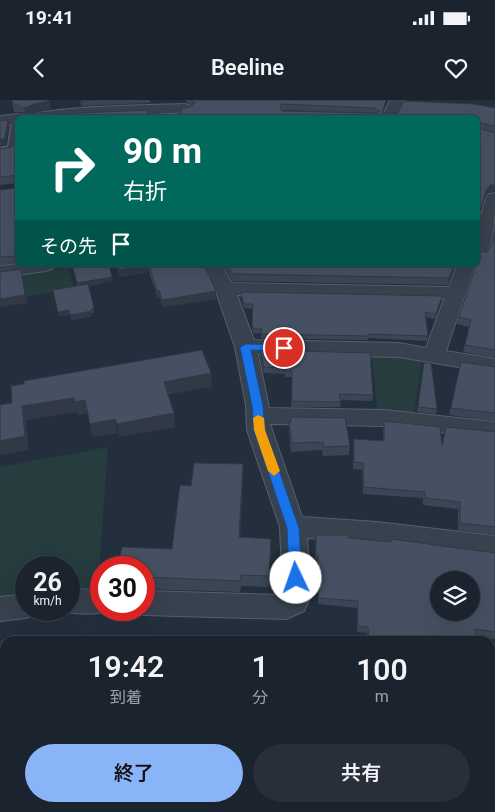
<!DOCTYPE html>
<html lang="ja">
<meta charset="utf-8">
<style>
:root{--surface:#1b232e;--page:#282f3a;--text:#f1f3f6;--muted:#a0a4aa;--line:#39404a;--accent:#8ab4f8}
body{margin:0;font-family:Roboto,"Noto Sans JP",sans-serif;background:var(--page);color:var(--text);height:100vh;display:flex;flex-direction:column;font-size:19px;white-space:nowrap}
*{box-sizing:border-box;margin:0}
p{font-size:16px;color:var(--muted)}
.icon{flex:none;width:28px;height:28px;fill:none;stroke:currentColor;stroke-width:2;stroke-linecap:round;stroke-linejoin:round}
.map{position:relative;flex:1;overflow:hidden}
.details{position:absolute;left:0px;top:536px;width:495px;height:176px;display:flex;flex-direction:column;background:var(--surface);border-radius:15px 15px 0 0;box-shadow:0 5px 20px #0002,0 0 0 1px var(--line)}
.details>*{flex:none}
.hud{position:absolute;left:15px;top:15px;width:465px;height:152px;border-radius:8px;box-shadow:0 5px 20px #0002,0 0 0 1px var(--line);background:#00695c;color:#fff;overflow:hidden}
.controls{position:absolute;left:430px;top:471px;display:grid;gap:10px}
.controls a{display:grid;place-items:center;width:50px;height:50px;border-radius:50%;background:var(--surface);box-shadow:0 5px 20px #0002,0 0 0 1px var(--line);font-size:25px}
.speed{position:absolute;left:15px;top:456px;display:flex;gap:10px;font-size:25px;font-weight:700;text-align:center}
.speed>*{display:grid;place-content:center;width:65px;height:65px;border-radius:50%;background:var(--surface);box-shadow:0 5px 20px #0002,0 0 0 1px var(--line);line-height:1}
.speed small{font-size:12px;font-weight:400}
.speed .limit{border:8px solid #d22;background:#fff;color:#111}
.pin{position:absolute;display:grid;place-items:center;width:42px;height:42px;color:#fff;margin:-21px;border:2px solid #fff;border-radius:50%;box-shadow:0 1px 5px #0007}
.me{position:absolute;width:55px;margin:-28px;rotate:357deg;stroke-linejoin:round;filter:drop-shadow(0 0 4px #0008)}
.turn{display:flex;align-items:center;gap:18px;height:105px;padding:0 25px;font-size:22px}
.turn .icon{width:65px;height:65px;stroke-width:2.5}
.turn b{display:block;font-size:35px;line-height:42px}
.then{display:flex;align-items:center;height:48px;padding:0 25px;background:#0003;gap:10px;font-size:19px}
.eta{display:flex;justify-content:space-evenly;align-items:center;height:85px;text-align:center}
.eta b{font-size:30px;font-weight:600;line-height:35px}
.primary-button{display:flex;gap:10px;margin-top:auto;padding:10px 25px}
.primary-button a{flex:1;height:58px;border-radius:30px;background:var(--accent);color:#111;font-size:20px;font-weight:600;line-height:58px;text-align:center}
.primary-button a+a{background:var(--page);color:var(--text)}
.status{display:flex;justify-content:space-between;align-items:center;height:35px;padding:0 25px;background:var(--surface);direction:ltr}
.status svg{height:14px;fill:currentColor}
header{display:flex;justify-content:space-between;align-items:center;height:65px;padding:0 25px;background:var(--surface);font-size:22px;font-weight:600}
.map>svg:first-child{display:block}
.green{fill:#263c3f}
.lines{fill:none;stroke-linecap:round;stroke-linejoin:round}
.service-casing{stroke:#565f6c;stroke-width:3}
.minor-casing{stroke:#565f6c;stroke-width:2}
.service{fill:#38414e;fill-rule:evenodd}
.minor{fill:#38414e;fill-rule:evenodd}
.wall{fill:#3b4654;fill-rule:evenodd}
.shaded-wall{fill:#303945}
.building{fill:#455162;stroke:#303945;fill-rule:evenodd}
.route{fill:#1a73e8;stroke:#114b97}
.slow{fill:#f59e0b}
</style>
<div class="status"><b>19:41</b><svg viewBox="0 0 49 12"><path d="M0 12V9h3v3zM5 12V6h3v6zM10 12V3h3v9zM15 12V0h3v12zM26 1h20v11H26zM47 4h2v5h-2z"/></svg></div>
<header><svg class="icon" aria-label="back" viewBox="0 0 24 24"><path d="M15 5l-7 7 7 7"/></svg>Beeline<svg class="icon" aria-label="heart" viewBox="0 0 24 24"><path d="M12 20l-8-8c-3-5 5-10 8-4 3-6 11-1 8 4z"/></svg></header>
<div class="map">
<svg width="495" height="712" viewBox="0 0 495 712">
<rect width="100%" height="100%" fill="#242f3e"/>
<g class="green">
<path d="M68 167 74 188 20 198 16 176Z"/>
<path d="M372 256 397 257 422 261 414 314 377 310Z"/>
<path d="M108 347 98 486 69 490V468H26V495L0 498V367Z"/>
</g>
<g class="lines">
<g class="service-casing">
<path id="service" d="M13 17 19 18 16 47 13 52 0 54V48L8 47Z"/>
</g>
<g class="minor-casing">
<g id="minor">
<path d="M390 0H404L397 18H382Z"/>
<path d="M185 4 190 6 193 9 190 12 78 18H27C36 6 162 5 185 4Z"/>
<path d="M18 14 25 18H18V24L0 26V16Z"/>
<path d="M495 93C495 114 495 139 485 157L478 158V126L486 98 489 94Z"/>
<path d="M18 164V165H54L52 169 45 171 0 178V166Z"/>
<path d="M203 165H221L232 183 449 187 457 165H475L446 251 495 259V273L399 257 258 254 269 308 384 310 495 322V338L384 326 270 324 302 417 377 422 495 436V458L377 442 307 438 311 495 304 511 286 519 144 515 134 511 144 510V491L283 495 280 427 247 330 246 305 235 247 215 189ZM237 195 444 199 426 248 399 243 254 240Z"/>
<path d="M69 489 101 490V510H111C96 515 76 515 61 510H69Z"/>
<path d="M26 494V510H38L36 514 26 518 0 521V497Z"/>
<path d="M495 661V712H477L475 708H490V663Z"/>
</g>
</g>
<use href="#service" class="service"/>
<use href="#minor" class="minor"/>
</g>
<g class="wall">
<path d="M12 0 51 9 33 13 14 12Z"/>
<path d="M80 0H150V3L81 6Z"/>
<path d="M186 0H376L385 7 383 13H398L495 8V33L488 31 495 33V91L489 92 484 97 478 120V152H487L492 144 494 134 495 125V258L463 252 469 227 457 224 459 217 478 165V18H179L191 6 186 2ZM282 10 335 12 282 11Z"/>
<path d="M18 29V83L0 85V49L12 47 16 41Z"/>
<path d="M18 88V163L0 165V90Z"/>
<path d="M72 165 113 181 89 186 94 213H92V216L71 220 70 215 59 216 53 190 78 186Z"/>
<path d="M117 165H204L216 191V199L163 207 160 198H158L149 172 120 177Z"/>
<path d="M223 165H455L448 185 233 181Z"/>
<path d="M241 192 442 196 435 219 426 217 428 236 427 241 368 238V240L261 238V233H253L252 229 253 209 244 208 241 197Z"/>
<path d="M260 250 373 295 372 301 341 300 340 307H291L292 277H285V274L264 273 260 256Z"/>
<path d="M461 262 495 267V321L449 315Z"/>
<path d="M423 267 437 309 436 314 417 312Z"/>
<path d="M384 321 442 345 495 332V435L458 430V409L423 405V398L363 394 362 370 353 369V346L354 339 383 341V328Z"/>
<path d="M289 322 350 346 349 355 323 356 322 350 291 352 289 331Z"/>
<path d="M243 376 240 437 271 439 269 487 241 486 240 492 144 489V468L172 449 191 386Z"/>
<path d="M316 435 390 442 391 439 495 453V539L476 536V541H367V533L357 532V508L318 504V493H315L317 462H315Z"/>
<path d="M5 541V617L0 618V559Z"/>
</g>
<g class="shaded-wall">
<path d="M50 0 51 9 35 12 26 17 24 8 34 4Z"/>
<path d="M8 20 9 27 6 45 0 47V40Z"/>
<path d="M490 85H495V91L489 92 484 97 478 121 486 91Z"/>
<path d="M149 165V172L120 177 119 170Z"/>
<path d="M454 165H455L448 185 449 178Z"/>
<path d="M21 169 27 203 0 207V199Z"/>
<path d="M112 177 113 181 78 188 77 183Z"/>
<path d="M159 190 160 198H158L157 191Z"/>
<path d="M216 191V199L163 207 162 200Z"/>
<path d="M69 210 70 215 59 216 58 212Z"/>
<path d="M92 211V216L71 220 70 215Z"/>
<path d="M211 273 212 287 166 295 164 282Z"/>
<path d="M74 298 85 300 87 313 78 315 77 312 26 320 29 350 0 355V341L22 306Z"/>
<path d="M174 313 175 327 119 337 117 324Z"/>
<path d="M115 319 118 333 92 337 90 324Z"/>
<path d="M243 364V376L239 449V437Z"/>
</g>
<g class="building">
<path d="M12 0H49V1L34 4 24 8 17 4H13Z"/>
<path d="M80 0H99L80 1Z"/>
<path d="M191 0H386L382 13H398L404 1 474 4 495 8V26L480 23 478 28 495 33V85H490L486 91 478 119V152H487L492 144 495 132V250L465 245 471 220 459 217 476 165H478V18H179L182 8 190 7 195 3ZM282 4 374 8 380 11 378 13 282 11 280 6Z"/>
<path d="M148 10 147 18H77V13Z"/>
<path d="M19 13H51L52 18H19Z"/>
<path d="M8 20 5 38 0 40V21Z"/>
<path d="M18 29V75L0 77V49L12 47 16 41Z"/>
<path d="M18 88V156L0 157V90Z"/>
<path d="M72 165H109L112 177 77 183Z"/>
<path d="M118 165H204L216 191 162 200 159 190 157 191 149 165 119 170Z"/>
<path d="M227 165H454L449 178 233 174Z"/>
<path d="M21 169 25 195 0 199V172Z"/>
<path d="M88 184 94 208 91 209 92 211 70 215 69 210 58 212 53 190Z"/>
<path d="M241 192 442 196 436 214 425 212 428 236 368 234 369 236 261 234 262 229H254L252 225 253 204H244Z"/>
<path d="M202 250 211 273 164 282 174 313 117 324 115 319 90 324 85 300 75 302 74 298 22 306 25 336 0 341V305L12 303 11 286 24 284V281Z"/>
<path d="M260 250 370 253 373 295 339 294 341 302 292 301V271H285V268L264 267Z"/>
<path d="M461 262 495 267V313L451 308Z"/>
<path d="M424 263H431L437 309 418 307Z"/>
<path d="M291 317 345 318 350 346 324 347 323 342 292 343 289 322H291Z"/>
<path d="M384 321 440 327 442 346 446 327 495 332V427L460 423V402L425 398V392L364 387 363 363 354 362V339L384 341Z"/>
<path d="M194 363 243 364 239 437 271 439 269 476 241 475 240 481 144 477V468H118L122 447 172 449 180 385 191 386Z"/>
<path d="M316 435H348V438L391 442V439L495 453V532L475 529 476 541H369L368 527 358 526V501L318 498 319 487 316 486 318 455H316ZM439 480H471V512H439Z"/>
<path d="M46 535V541H5V603L0 604 1 541Z"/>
<path d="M151 539V541H134Z"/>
<path d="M5 673V708H176V712H0V674Z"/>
<path d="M358 708H474V712H292L358 709Z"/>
</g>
<path class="route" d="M246 244 284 245 289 248 284 251 251 250 263 306 265 330 299 428 302 478 300 482 296 484 291 482 289 478 287 428 254 330 252 306 240 247Z"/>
<path class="slow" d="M258 315 264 318 265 330 280 371 274 376 268 371 254 330 253 318Z"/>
</svg>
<div class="controls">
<a><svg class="icon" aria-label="layers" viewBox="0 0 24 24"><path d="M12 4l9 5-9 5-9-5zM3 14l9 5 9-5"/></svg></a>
</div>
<div class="speed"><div>26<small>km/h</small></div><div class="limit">30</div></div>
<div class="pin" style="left:284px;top:248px;background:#d93025"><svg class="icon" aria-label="arrive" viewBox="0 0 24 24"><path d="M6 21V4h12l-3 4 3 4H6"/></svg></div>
<svg class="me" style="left:296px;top:478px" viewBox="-20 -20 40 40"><circle r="19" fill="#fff"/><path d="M0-13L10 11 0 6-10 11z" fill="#1a73e8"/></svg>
<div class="hud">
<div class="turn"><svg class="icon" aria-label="right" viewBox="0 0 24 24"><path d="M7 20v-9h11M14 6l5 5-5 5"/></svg><div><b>90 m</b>右折</div></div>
<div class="then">その先<svg class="icon" aria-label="arrive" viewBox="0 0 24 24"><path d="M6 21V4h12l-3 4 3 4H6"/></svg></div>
</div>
<section class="details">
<div class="eta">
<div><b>19:42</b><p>到着</p></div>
<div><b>1</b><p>分</p></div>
<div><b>100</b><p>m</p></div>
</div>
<div class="primary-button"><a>終了</a><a>共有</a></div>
</section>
</div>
